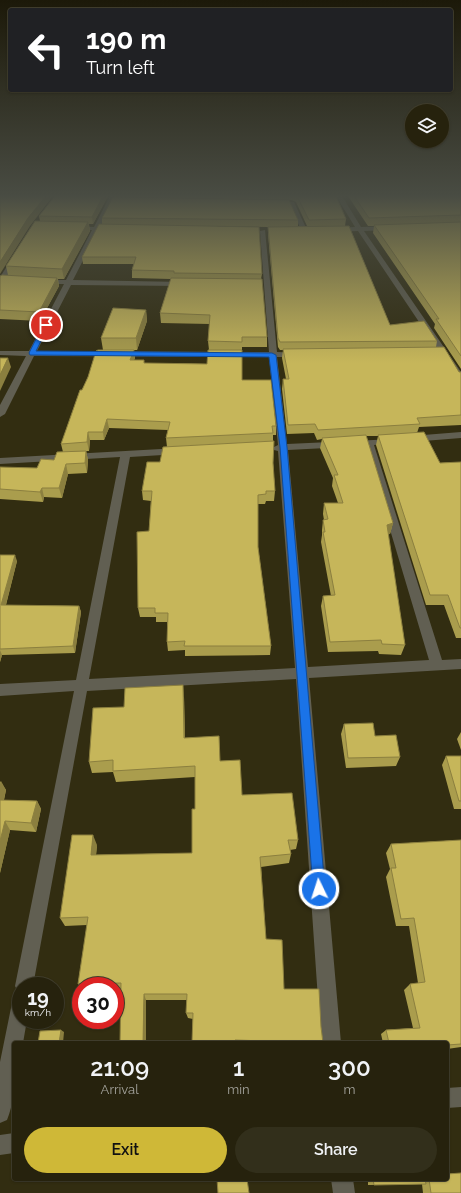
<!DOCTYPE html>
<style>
:root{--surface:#26220d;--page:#322f1b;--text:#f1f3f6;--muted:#a4a49d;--line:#423f2e;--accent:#cfb837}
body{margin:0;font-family:Raleway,sans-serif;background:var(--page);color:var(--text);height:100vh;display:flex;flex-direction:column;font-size:15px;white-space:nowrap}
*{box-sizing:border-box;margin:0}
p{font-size:13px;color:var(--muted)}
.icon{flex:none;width:22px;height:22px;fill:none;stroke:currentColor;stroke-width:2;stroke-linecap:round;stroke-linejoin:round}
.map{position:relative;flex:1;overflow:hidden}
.panel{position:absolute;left:12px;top:1041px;width:437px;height:140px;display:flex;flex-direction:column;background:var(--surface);border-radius:4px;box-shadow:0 1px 3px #0004,0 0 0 1px var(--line)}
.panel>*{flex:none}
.hud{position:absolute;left:8px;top:8px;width:445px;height:84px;border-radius:4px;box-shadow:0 1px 3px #0004,0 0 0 1px var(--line);background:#202124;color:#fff;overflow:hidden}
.buttons{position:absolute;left:405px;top:104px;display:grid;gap:8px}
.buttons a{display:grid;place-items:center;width:44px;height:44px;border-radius:50%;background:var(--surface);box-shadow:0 1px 3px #0004,0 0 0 1px var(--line);font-size:20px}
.speed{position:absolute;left:12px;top:977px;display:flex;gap:8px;font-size:20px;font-weight:700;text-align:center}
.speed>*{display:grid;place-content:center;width:52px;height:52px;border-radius:50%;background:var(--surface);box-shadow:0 1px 3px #0004,0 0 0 1px var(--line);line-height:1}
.speed small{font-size:10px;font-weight:400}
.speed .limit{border:6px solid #d22;background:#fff;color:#111}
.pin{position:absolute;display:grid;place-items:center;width:34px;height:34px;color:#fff;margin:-17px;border:2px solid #fff;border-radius:50%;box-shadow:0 1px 4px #0007}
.me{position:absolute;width:44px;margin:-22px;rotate:356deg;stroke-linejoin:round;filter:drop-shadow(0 0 3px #0008)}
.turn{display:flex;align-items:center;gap:14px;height:84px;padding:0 12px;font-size:18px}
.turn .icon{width:52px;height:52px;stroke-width:2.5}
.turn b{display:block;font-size:28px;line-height:34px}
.eta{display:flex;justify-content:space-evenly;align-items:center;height:68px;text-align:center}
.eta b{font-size:24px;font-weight:600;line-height:28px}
.button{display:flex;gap:8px;margin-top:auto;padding:8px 12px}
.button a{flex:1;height:46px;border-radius:24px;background:var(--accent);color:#111;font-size:16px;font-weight:600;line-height:46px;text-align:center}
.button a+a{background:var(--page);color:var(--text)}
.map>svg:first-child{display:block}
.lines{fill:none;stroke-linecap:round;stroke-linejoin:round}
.minor{fill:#615f52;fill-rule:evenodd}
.wall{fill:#aa9d4d}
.shaded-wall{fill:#8b7f3f}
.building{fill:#c6b65a;stroke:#8b7f3f}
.route{fill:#1a73e8;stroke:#114b97}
</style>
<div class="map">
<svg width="461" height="1193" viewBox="0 0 461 1193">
<rect width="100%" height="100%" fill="#322d11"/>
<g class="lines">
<g class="minor">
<path d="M110 196H116L100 227H112L115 229 112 231H98L73 280 185 282 189 284 185 286 71 285 37 351 269 352 260 231 265 230 277 352 299 353 303 355 299 357H277L287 444 395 439 397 441 395 443 374 445 442 660 461 659V669L309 678 341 1043H321L296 679 87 691 33 986H21V1020H27L23 1043H14C14 1068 17 1096 7 1120L0 1123V1062L12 1003 15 997 21 994 18 992 15 986 74 691 0 696V684L76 680 120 457 0 464V458L179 448 184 451 179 454 130 457 89 679 295 668 278 451 274 450 272 448 278 445 269 357 34 356 5 414 0 417V405L26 356 0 355V351H29L64 284H43L39 282 43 280H66L92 230H72L69 228 72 226 94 227ZM365 446 429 660 308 667 288 450Z"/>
<path d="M336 196H342L361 227 390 226 393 228 390 230 364 231 461 372V381L458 380 358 231 334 232 331 230 334 228 355 227Z"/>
<path d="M273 202H294L307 230 306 231 301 230 290 205H275L273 204Z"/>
<path d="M13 257 18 258 4 283 0 285V277Z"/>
<path d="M461 432V438L411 442 406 439 411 436Z"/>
<path d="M461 1087V1107L447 1108V1088Z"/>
<path d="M14 1133V1153L0 1155V1135Z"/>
<path d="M331 1179H353L355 1193H333Z"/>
</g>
</g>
<g class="wall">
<path d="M55 196H108L93 224H89L90 231 64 279H58L59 286 40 321 0 319V276L8 275 6 266 40 221 39 216Z"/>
<path d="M117 196H336L346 219 345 226 390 325 437 341 436 347 459 372H461V425L419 427 417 433 440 463 461 462V638H456L444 605H426L376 445 378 436H366L393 523 390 534H388L405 645 401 655 379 654 378 651 328 652 321 606 323 596H331L321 542 322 535V530L323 520H324L323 514 324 503H338L332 486 333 478 320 448 322 439 317 440 314 433 287 434 282 389 283 379H286L282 358 283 350H280L278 347 268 234V227L217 226 262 274 261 279 267 337V347H242V380L276 426V435H273V463L275 491 274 501H266L265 504H258V547L271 646 270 655 185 656V650L168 651 167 642V622H156V617H140L138 608 149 531 151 501 143 500 142 491 160 462 167 447 166 438 168 430 109 428 104 440H90L89 451H86L88 460 87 473 68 474 62 498 44 497 43 502 0 499V468H37L54 460 63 452 61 444 82 390 103 350 101 338 146 310 147 321 137 350H134L135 358 134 360 145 363 207 364 209 350 208 341 210 324 161 323 160 313 171 279 132 278V270L134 264H83L82 257 102 224V218L298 220V226H307L296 202 292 200 117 197Z"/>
<path d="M348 196H461V369L434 328 435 324 373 233 374 226H368Z"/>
<path d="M0 555 17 561 6 605 79 606 81 612 75 653 2 655 0 662Z"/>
<path d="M184 697 185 738 220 761 242 795 298 840 296 849 290 850 291 854 289 863 261 867 266 939 284 989 321 1027 323 1043H192L193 1019 188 1018 186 1013 187 1000H146L121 989H115V986H81V987L78 984 87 925 65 926 60 918 97 845 96 855 192 853 195 809V777L116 782 113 772 92 773 89 762 124 707Z"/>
<path d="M344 724 375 736 400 757 396 766 346 768 341 734Z"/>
<path d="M461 732V750L457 739Z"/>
<path d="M446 756H461V809H454L442 765Z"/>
<path d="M0 781 6 790 4 800 37 801 41 809 36 832 10 830 0 873Z"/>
<path d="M461 840V1047L447 1049V1043H383L381 1034 386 1030 413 1028 404 990 410 984 418 983 409 926H396L386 877 390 869 386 853 391 844Z"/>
<path d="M461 1173V1193H423L422 1184 368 1185V1179H447V1174Z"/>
</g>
<g class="shaded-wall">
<path d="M46 196H53L30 226 0 274V262L28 218Z"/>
<path d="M103 196H108L93 224 92 217Z"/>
<path d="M88 222 90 231 64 279 62 269Z"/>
<path d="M57 278 59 286 40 321 39 312Z"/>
<path d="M146 310 147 321 137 350 136 338Z"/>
<path d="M134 350 135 358 131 368 130 360Z"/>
<path d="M8 358 11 367 0 391V375Z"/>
<path d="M107 419 109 428 104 440 103 432Z"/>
<path d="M88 432 90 440 89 451 87 442Z"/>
<path d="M86 451 88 460 87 473 85 463Z"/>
<path d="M66 464 68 474 62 498 59 488Z"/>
<path d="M42 488 44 497 43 502 40 492Z"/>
<path d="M393 523 390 534 384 535 387 525Z"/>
<path d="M15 555 17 561 4 612 1 605Z"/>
<path d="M79 606 81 612 75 653 73 646Z"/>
<path d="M0 650 2 655 0 662Z"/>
<path d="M183 685 184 697 185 750 184 738Z"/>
<path d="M1 781 6 790 2 808 0 805V784Z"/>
<path d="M37 801 41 809 36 832 31 823Z"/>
<path d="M5 821 10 830 0 873V841Z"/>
<path d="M93 835 97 845 95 865 91 855Z"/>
<path d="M144 994 146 1000V1043H143Z"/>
<path d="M61 1030 64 1032 63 1043H59Z"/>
</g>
<g class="building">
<path d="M0 196H46L28 218 0 262Z"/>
<path d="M55 196H103L92 217 39 216Z"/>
<path d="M297 196H336L346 219 309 220Z"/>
<path d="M354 196H461V215L369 218Z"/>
<path d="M113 197 289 200 298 220 102 218Z"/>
<path d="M35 221 88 222 62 269 6 266Z"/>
<path d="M461 222V356L436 319H439L374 225Z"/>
<path d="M99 224 259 227 262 274 174 273V271L132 270 136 257H82Z"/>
<path d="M349 226 390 325 424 321 437 341 280 342 278 338 268 227Z"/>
<path d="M2 275 57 278 39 312 0 310V276Z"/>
<path d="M171 278 262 279 267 337H242V342L208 341 210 315 160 313Z"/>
<path d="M113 308 146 310 136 338H101Z"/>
<path d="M444 347 459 372H461V415L417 418 420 424 318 430 315 424 288 425 283 379H289L283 349Z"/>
<path d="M98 350H134L130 360H144V363L207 364 208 350H242V380H271L276 426H272L273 433 166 438 170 422 107 419 103 432H88L87 442 61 444 80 390H82L88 377 96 351Z"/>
<path d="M0 358H8L0 375Z"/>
<path d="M424 432 440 463 461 462V628H460L448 595H430L378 435Z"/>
<path d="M366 435 393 523 387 525 405 645 382 644 381 640 330 642 323 596 335 595 323 532H325L323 520 328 519 324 503H343L334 475H338L322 438Z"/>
<path d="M274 441 273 463 275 491H266V494L258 495V547L271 646H184L185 641 167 642 168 613H155V608H138L137 532 149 531 152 491H142L147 462H160L163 447Z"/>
<path d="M86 451 85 463 66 464 59 488H42L40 492 0 489V467L37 468 41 459 54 460 57 452Z"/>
<path d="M0 555H15L1 605 79 606 73 646 0 649Z"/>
<path d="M183 685 184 738 219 736 220 761 240 760 242 795 292 793 298 840H288L291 854 260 857 266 939 282 940 284 989H319L321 1027 323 1043H295V1042L235 1040 234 1043H192L193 1013H186L187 994H144L143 1043H120L121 983 78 984 88 917 60 918 72 835H93L91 855 192 853V809H195V766L113 771V760L89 762 93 708 124 707 125 688Z"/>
<path d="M373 723 375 736 396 735 400 757 348 758 344 724Z"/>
<path d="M446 756H461V801H459Z"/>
<path d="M0 800 37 801 31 823 5 821 0 841Z"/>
<path d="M461 840V1044L447 1045V1043H389L386 1030 420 1028 410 984 425 982 414 918 401 919 391 868H396L391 844Z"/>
<path d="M61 1030 59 1043H38L40 1031Z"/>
<path d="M461 1173V1193H431L429 1179H447V1174Z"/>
<path d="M217 1179H247L249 1193H218Z"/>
<path d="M373 1179H425L426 1184 374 1185Z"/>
</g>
<linearGradient id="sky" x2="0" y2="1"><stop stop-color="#1c1909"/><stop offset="0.54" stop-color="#494c43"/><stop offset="1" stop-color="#494c43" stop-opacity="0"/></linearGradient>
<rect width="461" height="363" fill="url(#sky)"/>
<path class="route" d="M46 323 49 325 36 351 272 353 276 355 287 447 325 889 323 894 319 896 314 894 313 889 280 447 269 357 30 355 29 353 43 325Z"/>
</svg>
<div class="buttons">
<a><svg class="icon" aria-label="layers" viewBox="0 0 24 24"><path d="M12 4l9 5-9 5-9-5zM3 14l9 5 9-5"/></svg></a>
</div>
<div class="speed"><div>19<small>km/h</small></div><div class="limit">30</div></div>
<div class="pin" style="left:46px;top:325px;background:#d93025"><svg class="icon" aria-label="arrive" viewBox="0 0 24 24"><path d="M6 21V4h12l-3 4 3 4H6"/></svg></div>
<svg class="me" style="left:319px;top:889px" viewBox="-20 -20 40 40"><circle r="17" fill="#1a73e8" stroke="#fff" stroke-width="3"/><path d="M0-11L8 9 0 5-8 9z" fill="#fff"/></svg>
<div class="hud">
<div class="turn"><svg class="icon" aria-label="left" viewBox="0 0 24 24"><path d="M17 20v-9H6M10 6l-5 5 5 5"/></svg><div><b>190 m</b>Turn left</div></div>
</div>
<section class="panel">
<div class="eta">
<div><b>21:09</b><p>Arrival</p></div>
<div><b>1</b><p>min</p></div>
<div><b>300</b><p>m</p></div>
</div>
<div class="button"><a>Exit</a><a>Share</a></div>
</section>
</div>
